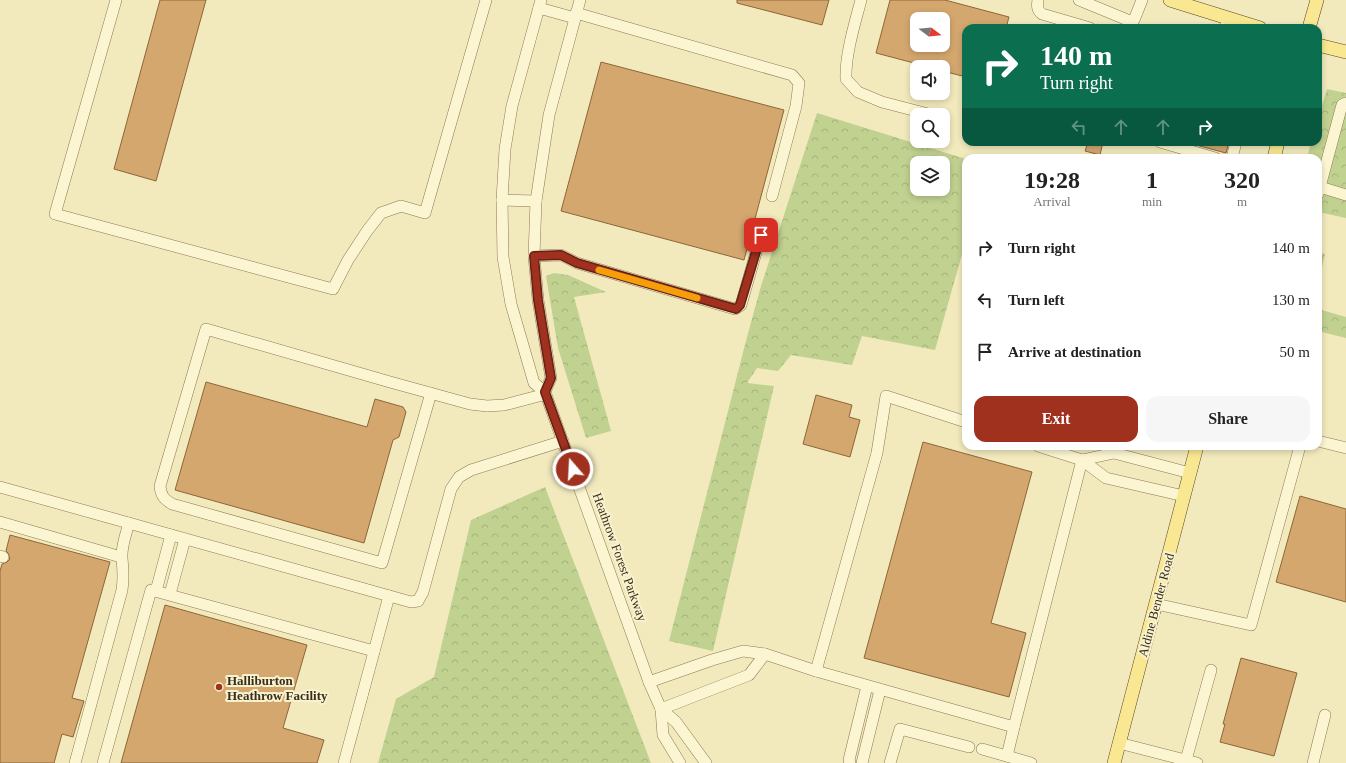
<!DOCTYPE html>
<style>
:root{--surface:#fff;--page:#f6f6f6;--text:#222;--muted:#767676;--accent:#a0311f}
body{margin:0;font-family:Georgia,serif;background:var(--page);color:var(--text);height:100vh;display:flex;flex-direction:column;font-size:15px;white-space:nowrap}
*{box-sizing:border-box;margin:0}
p{font-size:13px;color:var(--muted)}
.icon{flex:none;width:22px;height:22px;fill:none;stroke:currentColor;stroke-width:2;stroke-linecap:round;stroke-linejoin:round}
.map{position:relative;flex:1;overflow:hidden}
.drawer{position:absolute;left:962px;top:154px;width:360px;height:296px;display:flex;flex-direction:column;background:var(--surface);border-radius:12px;box-shadow:0 2px 6px #0003}
.drawer>*{flex:none}
.top-card{position:absolute;left:962px;top:24px;width:360px;height:122px;border-radius:12px;box-shadow:0 2px 6px #0003;background:#0b6e4f;color:#fff;overflow:hidden}
.needle{width:26px;rotate:106deg}
.tools{position:absolute;left:910px;top:12px;display:grid;gap:8px}
.tools a{display:grid;place-items:center;width:40px;height:40px;border-radius:8px;background:var(--surface);box-shadow:0 2px 6px #0003;font-size:20px}
.pin{position:absolute;display:grid;place-items:center;width:34px;height:34px;color:#fff;margin:-17px;border-radius:8px;box-shadow:0 2px 6px #0006}
.me{position:absolute;width:44px;margin:-22px;rotate:341deg;stroke-linejoin:round;filter:drop-shadow(0 0 3px #0008)}
.turn{display:flex;align-items:center;gap:14px;height:84px;padding:0 12px;font-size:18px}
.turn .icon{width:52px;height:52px;stroke-width:2.5}
.turn b{display:block;font-size:28px;line-height:34px}
.lanes{display:flex;align-items:center;height:38px;padding:0 12px;background:#0003;justify-content:center;gap:20px;direction:ltr}
.lanes .off{opacity:.35}
.eta{display:flex;justify-content:space-evenly;align-items:center;height:68px;text-align:center}
.eta b{font-size:24px;font-weight:800;line-height:28px}
.action{display:flex;gap:8px;margin-top:auto;padding:8px 12px}
.action a{flex:1;height:46px;border-radius:12px;background:var(--accent);color:#fff;font-size:16px;font-weight:800;line-height:46px;text-align:center}
.action a+a{background:var(--page);color:var(--text)}
ul{padding:0;list-style:none}
li{display:flex;align-items:center;gap:12px;height:52px;padding:0 12px}
li div{flex:1}
li b{display:block;font-size:15px}
li em{font-style:normal}
.map>svg:first-child{display:block}
.forest{fill:url(#forest-crowns);fill-rule:evenodd}
.building{fill:#d4a76f;stroke:#8d6638;fill-rule:evenodd}
.lines{fill:none;stroke-linecap:round;stroke-linejoin:round}
.minor-casing{stroke:#8b7a55;stroke-width:12}
.major-casing{stroke:#58462a;stroke-width:14}
.minor{stroke:#fcf5d1;stroke-width:11}
.major{stroke:#f9e891;stroke-width:13}
.route-casing{stroke:#682014;stroke-width:10}
.route{stroke:#a0311f;stroke-width:7}
.slow{stroke:#f59e0b;stroke-width:7}
.poi-dot{fill:#a0311f;stroke:#f8f2ce;stroke-width:1.5}
.labels{text-anchor:middle;dominant-baseline:central;stroke-width:4;stroke-linejoin:round;paint-order:stroke}
.street-label{font-size:13px;fill:#392e1b;stroke:#f8f2ce}
.poi-label{font-size:13px;font-weight:bold;fill:#392e1b;stroke:#f8f2ce;text-anchor:start}
</style>
<div class="map">
<svg width="1346" height="763" viewBox="0 0 1346 763">
<defs>
<pattern id="forest-crowns" width="20" height="18" patternUnits="userSpaceOnUse"><rect width="20" height="18" fill="#c0d190"/><path d="M2 6a3 3 0 1 1 6 0M12 15a3 3 0 1 1 6 0" fill="none" stroke="#a6b47c"/></pattern>
</defs>
<rect width="100%" height="100%" fill="#f2eabd"/>
<g class="forest">
<path d="M1327 89 1346 93V218L1318 212V158H1307L1311 142H1318V119Z"/>
<path d="M817 113 966 159V240L935 350 862 336 852 365 791 355 778 371 757 368 747 383 774 386 713 651 669 641 747 337 761 286ZM917 163H943V189H917Z"/>
<path d="M1318 252 1325 254 1318 285Z"/>
<path d="M554 273 568 275 606 292 574 297 611 431 586 438 558 348 546 276Z"/>
<path d="M1318 309 1346 317V338L1318 331Z"/>
<path d="M545 487 651 763H378L396 699 434 677 471 520Z"/>
</g>
<g class="building">
<path d="M160 0H206L156 181 114 169Z"/>
<path d="M737 0H829L822 25 737 3Z"/>
<path d="M890 0H945L1009 17 1006 28H966V77L943 71V67H929L876 53ZM917 19H943V45H917Z"/>
<path d="M601 62 784 110 744 260 561 211Z"/>
<path d="M1088 142H1103L1100 155 1085 151Z"/>
<path d="M1196 142H1229L1226 153 1196 145Z"/>
<path d="M206 382 367 427 375 399 403 407 406 412 399 437 393 440 364 543 175 490Z"/>
<path d="M816 395 852 405 849 417 860 420 850 457 803 444Z"/>
<path d="M923 442 1032 472 991 623 1026 633 1009 697 864 658Z"/>
<path d="M1300 496 1346 509V602L1276 582Z"/>
<path d="M10 535 110 562 72 698 84 701 73 737 62 734 54 763H0V571L2 564 7 562 10 559 8 553 6 551Z"/>
<path d="M165 605 307 645 283 728 324 740 317 763H121Z"/>
<path d="M1241 658 1297 673 1274 756 1220 742 1225 724H1223Z"/>
</g>
<g class="lines">
<g class="minor-casing">
<g id="minor">
<path d="M116 0 55 214 333 289 348 260 367 231 381 213 401 206 425 213 486 0"/>
<path d="M541 0 512 106 505 149 502 200 503 257 511 304 534 383 545 392 649 682 661 709 663 735 680 763"/>
<path d="M861 0C855 23 845 55 846 79L858 92 882 102 932 115"/>
<path d="M1038 0C1037 6 1037 10 1042 14L1090 28"/>
<path d="M1079 0 1130 21 1134 20 1142 0"/>
<path d="M539 8 575 18"/>
<path d="M576 13 792 75 799 83 796 106 772 196"/>
<path d="M1225 28 1228 18"/>
<path d="M1160 142 1215 158"/>
<path d="M1232 158 1236 142"/>
<path d="M1320 187 1346 195"/>
<path d="M1318 194 1342 105 1346 103"/>
<path d="M502 200 536 201"/>
<path d="M534 256 561 255 577 263 735 309 741 305 761 235"/>
<path d="M545 392 551 378 538 300 534 256 536 201 549 115 580 0"/>
<path d="M431 393 382 563 172 504C164 499 161 496 160 486L206 329 390 382 470 404 487 406 504 405 546 394"/>
<path d="M1318 441 1346 448"/>
<path d="M1038 446 1082 460 1106 478 1184 496"/>
<path d="M1082 460 1114 453 1190 473"/>
<path d="M0 487 411 602 418 601 423 592 451 489 459 477 471 470 563 441"/>
<path d="M0 522 121 557"/>
<path d="M0 556 3 557"/>
<path d="M156 591 171 535"/>
<path d="M170 594 185 539"/>
<path d="M1156 604 1251 625 1300 446"/>
<path d="M816 671 1014 727 1082 460"/>
<path d="M649 682 712 660 743 651 765 654 816 671 877 453 886 396 966 422"/>
<path d="M661 709 749 675 765 654"/>
<path d="M661 709 676 722 706 763"/>
<path d="M1119 743 1197 763"/>
<path d="M982 749 1031 763"/>
<path d="M1007 756 1014 727"/>
<path d="M1186 760 1211 670"/>
<path d="M75 763 122 590C124 578 123 570 122 558 121 547 126 534 129 523"/>
<path d="M103 763 151 590 374 651"/>
<path d="M344 763 389 596"/>
<path d="M850 763 849 760 867 686"/>
<path d="M862 763 880 690"/>
<path d="M890 763 900 729 969 747"/>
<path d="M1313 763 1325 715"/>
</g>
</g>
<g class="major-casing">
<g id="major">
<path d="M1170 0 1260 28"/>
<path d="M1309 28 1317 0"/>
<path d="M1318 45 1346 52"/>
<path d="M1274 158 1278 142"/>
<path d="M1114 763 1197 446"/>
</g>
</g>
<use href="#minor" class="minor"/>
<use href="#major" class="major"/>
</g>
<g class="lines">
<g class="route-casing">
<path id="route" d="M573 469 545 392 551 378 538 300 534 256 561 255 577 263 736 309 740 305 761 235"/>
</g>
<use href="#route" class="route"/>
<path class="slow" d="M599 270 697 298"/>
</g>
<circle class="poi-dot" cx="219" cy="687" r="4"/>
<g class="labels">
<g class="street-label">
<text transform="translate(620 557) rotate(70)">Heathrow Forest Parkway</text>
<text transform="translate(1156 605) rotate(-75)">Aldine Bender Road</text>
</g>
<g class="poi-label">
<text x="227" y="680">Halliburton<tspan x="227" dy="15">Heathrow Facility</tspan></text>
</g>
</g>
</svg>
<div class="tools">
<a><svg class="needle" viewBox="-14 -14 28 28"><path d="M0-13l5 13h-10z" fill="#e53935"/><path d="M0 13l5-13h-10z" fill="#767676"/></svg></a>
<a><svg class="icon" aria-label="sound" viewBox="0 0 24 24"><path d="M4 9h4l5-4v14l-5-4H4zM17 9q2 3 0 6"/></svg></a>
<a><svg class="icon" aria-label="search" viewBox="0 0 24 24"><circle cx="10" cy="10" r="6"/><path d="M15 15l6 6"/></svg></a>
<a><svg class="icon" aria-label="layers" viewBox="0 0 24 24"><path d="M12 4l9 5-9 5-9-5zM3 14l9 5 9-5"/></svg></a>
</div>
<div class="pin" style="left:761px;top:235px;background:#d93025"><svg class="icon" aria-label="arrive" viewBox="0 0 24 24"><path d="M6 21V4h12l-3 4 3 4H6"/></svg></div>
<svg class="me" style="left:573px;top:469px" viewBox="-20 -20 40 40"><circle r="17" fill="#a0311f" stroke="#fff" stroke-width="3"/><path d="M0-11L8 9 0 5-8 9z" fill="#fff"/></svg>
<div class="top-card">
<div class="turn"><svg class="icon" aria-label="right" viewBox="0 0 24 24"><path d="M7 20v-9h11M14 6l5 5-5 5"/></svg><div><b>140 m</b>Turn right</div></div>
<div class="lanes"><svg class="icon off" aria-label="left" viewBox="0 0 24 24"><path d="M17 20v-9H6M10 6l-5 5 5 5"/></svg><svg class="icon off" aria-label="ahead" viewBox="0 0 24 24"><path d="M12 20V5M6 11l6-6 6 6"/></svg><svg class="icon off" aria-label="ahead" viewBox="0 0 24 24"><path d="M12 20V5M6 11l6-6 6 6"/></svg><svg class="icon" aria-label="right" viewBox="0 0 24 24"><path d="M7 20v-9h11M14 6l5 5-5 5"/></svg></div>
</div>
<section class="drawer">
<div class="eta">
<div><b>19:28</b><p>Arrival</p></div>
<div><b>1</b><p>min</p></div>
<div><b>320</b><p>m</p></div>
</div>
<ul>
<li><svg class="icon" aria-label="right" viewBox="0 0 24 24"><path d="M7 20v-9h11M14 6l5 5-5 5"/></svg><div><b>Turn right</b></div><em>140 m</em></li>
<li><svg class="icon" aria-label="left" viewBox="0 0 24 24"><path d="M17 20v-9H6M10 6l-5 5 5 5"/></svg><div><b>Turn left</b></div><em>130 m</em></li>
<li><svg class="icon" aria-label="arrive" viewBox="0 0 24 24"><path d="M6 21V4h12l-3 4 3 4H6"/></svg><div><b>Arrive at destination</b></div><em>50 m</em></li>
</ul>
<div class="action"><a>Exit</a><a>Share</a></div>
</section>
</div>
